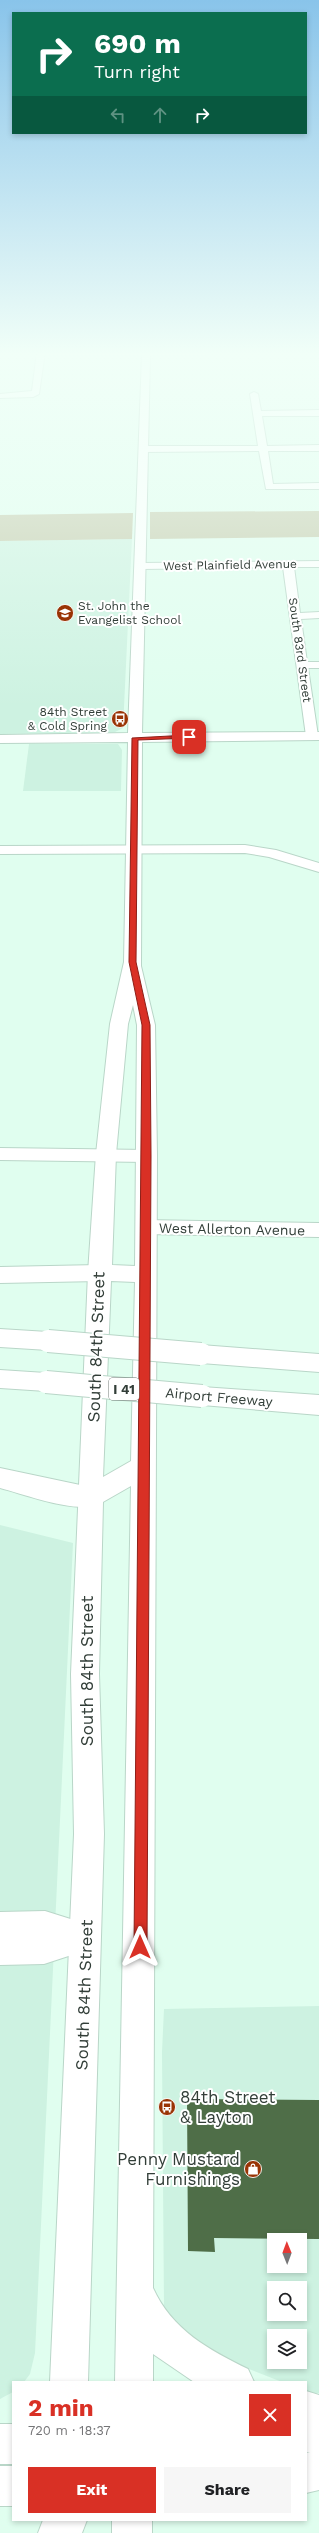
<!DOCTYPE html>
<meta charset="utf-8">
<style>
:root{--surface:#fff;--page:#f6f6f6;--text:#202124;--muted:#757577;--accent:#d93025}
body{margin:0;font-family:"Work Sans",sans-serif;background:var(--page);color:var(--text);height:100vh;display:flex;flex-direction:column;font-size:15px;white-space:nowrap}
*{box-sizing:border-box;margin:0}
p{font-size:13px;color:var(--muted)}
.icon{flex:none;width:22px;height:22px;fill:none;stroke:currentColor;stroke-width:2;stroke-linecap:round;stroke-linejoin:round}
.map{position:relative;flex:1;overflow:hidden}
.side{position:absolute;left:12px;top:2381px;width:295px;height:140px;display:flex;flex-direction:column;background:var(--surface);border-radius:0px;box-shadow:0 2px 6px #0003}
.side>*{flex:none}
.hud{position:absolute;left:12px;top:12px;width:295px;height:122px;border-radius:0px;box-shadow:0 2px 6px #0003;background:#0b6e4f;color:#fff;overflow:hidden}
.needle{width:26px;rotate:359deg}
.tools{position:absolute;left:267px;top:2233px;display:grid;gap:8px}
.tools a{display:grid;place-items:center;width:40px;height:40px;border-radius:0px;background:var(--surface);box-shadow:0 2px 6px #0003;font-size:20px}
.pin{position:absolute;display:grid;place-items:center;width:34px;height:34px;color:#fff;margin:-17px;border-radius:8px;box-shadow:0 2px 6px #0006}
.me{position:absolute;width:44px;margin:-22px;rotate:0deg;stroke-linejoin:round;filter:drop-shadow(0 0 3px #0008)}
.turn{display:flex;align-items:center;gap:14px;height:84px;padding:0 16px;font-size:18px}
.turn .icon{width:52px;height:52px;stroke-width:2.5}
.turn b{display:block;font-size:28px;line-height:34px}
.lanes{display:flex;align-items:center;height:38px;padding:0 16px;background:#0003;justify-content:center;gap:20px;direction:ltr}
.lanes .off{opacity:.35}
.round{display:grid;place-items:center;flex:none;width:42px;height:42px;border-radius:0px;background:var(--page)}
.overview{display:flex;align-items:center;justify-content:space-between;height:68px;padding:0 16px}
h1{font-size:24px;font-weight:700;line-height:30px;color:var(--accent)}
.primary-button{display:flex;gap:8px;margin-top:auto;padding:8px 16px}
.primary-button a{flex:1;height:46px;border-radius:0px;background:var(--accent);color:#fff;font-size:16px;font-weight:700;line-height:46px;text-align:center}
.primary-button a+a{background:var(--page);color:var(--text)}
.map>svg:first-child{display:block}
.built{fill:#cdf2e1;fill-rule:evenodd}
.green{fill:#c3c9aa}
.building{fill:#4f6e48}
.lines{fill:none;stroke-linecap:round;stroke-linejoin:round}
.street-casing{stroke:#b9d6c8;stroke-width:2}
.secondary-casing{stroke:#b9d6c8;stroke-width:2}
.highway-casing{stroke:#b9d6c8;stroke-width:2}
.street{fill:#fff;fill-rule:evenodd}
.secondary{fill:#fff;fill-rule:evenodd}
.highway{fill:#fff;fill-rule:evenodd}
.highway-bridge-casing{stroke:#b9d6c8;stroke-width:24;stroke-linecap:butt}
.highway-bridge{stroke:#fff;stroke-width:22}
.route{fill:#d93025;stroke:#8d1f18}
.labels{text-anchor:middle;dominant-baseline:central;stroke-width:4;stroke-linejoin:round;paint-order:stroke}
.far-street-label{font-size:12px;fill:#323e38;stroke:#fff}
.far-poi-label{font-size:12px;fill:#323e38;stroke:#fff;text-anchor:start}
.shield{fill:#fff;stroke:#707874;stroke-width:1}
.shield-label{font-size:13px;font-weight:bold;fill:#323e38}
.street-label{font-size:14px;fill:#323e38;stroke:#fff}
.near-street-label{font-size:17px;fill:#323e38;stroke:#fff}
.near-poi-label{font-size:17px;fill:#323e38;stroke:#fff;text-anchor:start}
</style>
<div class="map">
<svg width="319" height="2533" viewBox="0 0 319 2533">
<rect width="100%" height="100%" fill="#e0feef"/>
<g class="built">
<path d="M132 539 123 728 115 732 0 734V541Z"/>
<path d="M29 744H118L122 750 121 791H23Z"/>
<path d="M0 1525 73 1543 35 2353 30 2374 24 2382H13V2392L0 2399Z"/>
<path d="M319 2006V2393H311L306 2391V2382H282L203 2351 167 2321 164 2306 162 2052 164 2009ZM274 2240H300V2266H274ZM274 2288H300V2314H274ZM274 2336H300V2362H274Z"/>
</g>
<g class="green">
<path d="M319 511V537L150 539V512Z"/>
<path d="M133 513 132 539 0 541V515Z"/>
</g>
<path class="building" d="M187 2099 319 2100V2239L214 2238 215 2252 188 2251Z"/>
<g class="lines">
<g class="street-casing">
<g id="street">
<path d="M37 352H45L39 394 33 397 0 398V394L32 391Z"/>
<path d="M254 392 258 394 261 411 319 410V416H262L267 446 319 445V451H268L273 484 319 483V489H266L259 451 144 452 140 449 144 446H258L250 394Z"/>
<path d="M319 561V567H294L300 613 319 612V618L301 619 307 662H319V668H308L318 736 312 740 306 736 283 567 142 569 137 566 142 563Z"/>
<path d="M245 845 276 850 319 863V872L269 857 245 853 0 854V846Z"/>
<path d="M0 1148 147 1150 153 1152 156 1156 153 1160 147 1162 0 1160Z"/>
<path d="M145 1220 319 1223V1237L145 1234 138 1232 136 1227 138 1222Z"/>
<path d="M45 1911 96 1927 100 1937 96 1947 44 1964 0 1965V1912Z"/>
</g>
</g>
<g class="secondary-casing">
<g id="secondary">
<path d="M41 352H209L205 355H150L142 733 319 732V740L142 742 141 966 155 1025 157 1156 153 2288C172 2330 209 2350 248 2369L254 2382H194L153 2354V2382H115L131 1486 103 1502 99 1674 104 1834 88 2382H50L74 1834 71 1674 88 1273 96 1154 110 1024 124 962 128 742 0 743V735L128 733 142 355H45ZM133 1005 137 1025 135 1266 112 1265 116 1154 128 1024ZM111 1281 135 1282 131 1461 103 1477Z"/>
<path d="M306 2391 319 2395V2490L306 2493V2453L310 2452H306Z"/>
<rect x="0" y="2424" width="13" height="40"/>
<rect x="0" y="2466" width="13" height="40"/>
<path d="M43 2520H87L82 2533H38Z"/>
<rect x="112" y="2520" width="40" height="13"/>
</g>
</g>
<g class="highway-casing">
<g id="highway">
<path d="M99 1265 107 1267 110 1273 107 1279 99 1281 0 1283V1267Z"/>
<path d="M0 1329 48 1332 56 1335 60 1341 56 1347 48 1350 0 1347Z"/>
<path d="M201 1345 319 1354V1372L201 1363 193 1360 189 1354 193 1348Z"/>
<path d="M0 1370 46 1373 54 1375 58 1382 54 1389 46 1391 0 1388Z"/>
<path d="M202 1387 319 1395V1415L202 1405 194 1403 190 1396 194 1389Z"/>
<path d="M0 1468 99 1489 103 1497 99 1505C73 1513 27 1495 0 1488Z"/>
</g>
</g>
<use href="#street" class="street"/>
<use href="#secondary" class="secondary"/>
<use href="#highway" class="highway"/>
<g class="highway-bridge-casing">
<g id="highway-bridge">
<path d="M48 1341 201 1354"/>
<path d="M46 1382 202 1396"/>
</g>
</g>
<use href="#highway-bridge" class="highway-bridge"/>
</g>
<linearGradient id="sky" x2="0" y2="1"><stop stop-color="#89c4ea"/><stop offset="0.5" stop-color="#f1fff8"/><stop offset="1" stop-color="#f1fff8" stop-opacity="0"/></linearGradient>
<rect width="319" height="707" fill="url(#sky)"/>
<path class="route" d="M189 735 191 738 138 740 136 962 150 1025 151 1156 147 1947 145 1952 140 1954 135 1952 134 1947 142 1025 129 962 132 738Z"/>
<defs>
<g id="school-disc" transform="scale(0.9)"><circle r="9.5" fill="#993405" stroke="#fff"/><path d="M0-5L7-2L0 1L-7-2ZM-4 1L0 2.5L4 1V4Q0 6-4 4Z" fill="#fff"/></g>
<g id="bus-disc" transform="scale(0.9)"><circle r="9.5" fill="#993405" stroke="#fff"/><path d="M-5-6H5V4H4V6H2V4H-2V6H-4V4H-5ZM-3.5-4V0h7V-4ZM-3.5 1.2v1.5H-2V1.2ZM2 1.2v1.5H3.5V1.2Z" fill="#fff"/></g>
<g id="shop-disc" transform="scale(0.9)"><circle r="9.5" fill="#993405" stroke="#fff"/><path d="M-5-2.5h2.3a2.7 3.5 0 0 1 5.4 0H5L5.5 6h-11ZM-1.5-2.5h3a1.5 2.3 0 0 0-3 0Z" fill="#fff"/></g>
</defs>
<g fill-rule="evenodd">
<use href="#school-disc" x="65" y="613"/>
<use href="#bus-disc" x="120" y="719"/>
<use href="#bus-disc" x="167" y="2107"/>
<use href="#shop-disc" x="253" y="2169"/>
</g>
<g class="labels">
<g class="far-street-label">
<text transform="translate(230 565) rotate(-1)">West Plainfield Avenue</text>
<text transform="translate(300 650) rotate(82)">South 83rd Street</text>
</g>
<g class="far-poi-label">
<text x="78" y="606">St. John the<tspan x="78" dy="14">Evangelist School</tspan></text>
<text x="107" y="712" text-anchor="end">84th Street<tspan x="107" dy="14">&amp; Cold Spring</tspan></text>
</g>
<rect class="shield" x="109" y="1378" width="30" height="22" rx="3"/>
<g class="shield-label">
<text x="124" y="1389">I 41</text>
</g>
<g class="street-label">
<text transform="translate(232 1229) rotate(1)">West Allerton Avenue</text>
<text transform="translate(219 1397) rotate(5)">Airport Freeway</text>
</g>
<g class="near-street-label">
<text transform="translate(96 1347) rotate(-88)">South 84th Street</text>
<text transform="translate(87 1671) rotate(-90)">South 84th Street</text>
<text transform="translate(84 1995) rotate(-88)">South 84th Street</text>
</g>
<g class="near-poi-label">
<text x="180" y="2097">84th Street<tspan x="180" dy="20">&amp; Layton</tspan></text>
<text x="240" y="2159" text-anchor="end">Penny Mustard<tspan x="240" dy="20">Furnishings</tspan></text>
</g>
</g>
</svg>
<div class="tools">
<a><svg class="needle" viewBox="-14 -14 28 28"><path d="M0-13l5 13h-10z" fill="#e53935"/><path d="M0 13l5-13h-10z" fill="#757577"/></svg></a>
<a><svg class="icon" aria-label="search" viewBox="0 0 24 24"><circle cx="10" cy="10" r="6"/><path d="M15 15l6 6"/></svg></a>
<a><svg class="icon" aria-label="layers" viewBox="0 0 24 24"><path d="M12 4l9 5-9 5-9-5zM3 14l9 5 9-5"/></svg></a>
</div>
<div class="pin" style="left:189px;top:737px;background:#d93025"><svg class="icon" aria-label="arrive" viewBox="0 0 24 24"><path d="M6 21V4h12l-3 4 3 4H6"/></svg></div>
<svg class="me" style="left:140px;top:1947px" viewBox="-20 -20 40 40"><path d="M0-17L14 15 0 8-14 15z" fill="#d93025" stroke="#fff" stroke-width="4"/></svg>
<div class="hud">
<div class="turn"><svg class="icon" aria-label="right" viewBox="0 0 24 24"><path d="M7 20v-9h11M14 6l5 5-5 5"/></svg><div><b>690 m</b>Turn right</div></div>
<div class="lanes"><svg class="icon off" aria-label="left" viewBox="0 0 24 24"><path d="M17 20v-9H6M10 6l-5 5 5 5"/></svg><svg class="icon off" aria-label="ahead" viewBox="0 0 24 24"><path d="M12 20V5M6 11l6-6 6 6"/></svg><svg class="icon" aria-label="right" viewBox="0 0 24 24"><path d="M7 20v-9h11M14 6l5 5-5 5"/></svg></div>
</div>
<section class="side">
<div class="overview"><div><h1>2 min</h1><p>720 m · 18:37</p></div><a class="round" style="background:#d93025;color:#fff"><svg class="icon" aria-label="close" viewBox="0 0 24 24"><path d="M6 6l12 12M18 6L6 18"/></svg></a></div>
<div class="primary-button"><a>Exit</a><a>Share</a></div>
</section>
</div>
